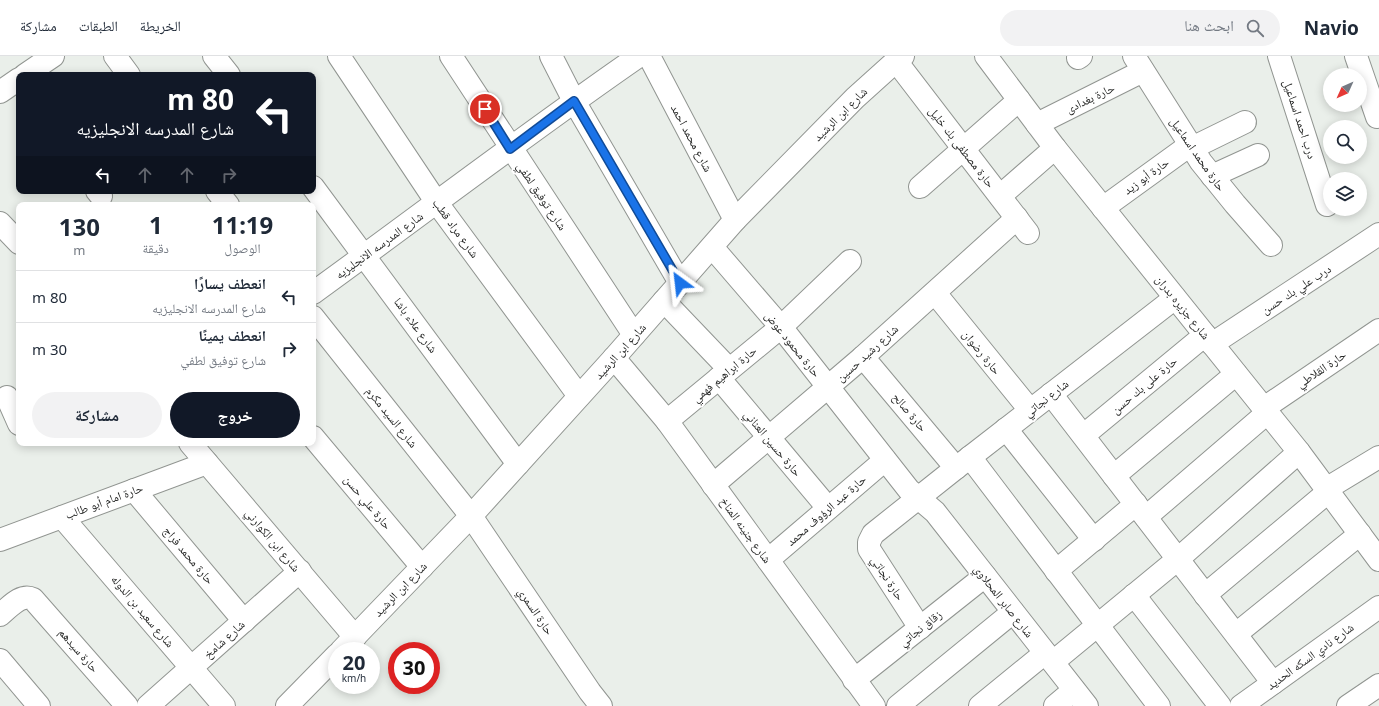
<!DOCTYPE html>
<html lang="ar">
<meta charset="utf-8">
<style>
:root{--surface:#fff;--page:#f2f2f3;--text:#1f2937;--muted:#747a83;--line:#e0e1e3;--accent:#111827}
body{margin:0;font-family:"Noto Sans","Noto Naskh Arabic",sans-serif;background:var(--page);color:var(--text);direction:rtl;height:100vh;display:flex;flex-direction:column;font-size:15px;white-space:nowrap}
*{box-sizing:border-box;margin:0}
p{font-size:13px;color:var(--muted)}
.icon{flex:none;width:22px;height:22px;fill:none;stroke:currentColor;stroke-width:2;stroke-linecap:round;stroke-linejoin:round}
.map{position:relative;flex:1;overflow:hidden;direction:ltr}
.sheet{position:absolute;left:16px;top:146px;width:300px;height:244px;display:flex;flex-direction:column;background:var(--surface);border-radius:8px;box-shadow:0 2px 10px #0003;direction:rtl}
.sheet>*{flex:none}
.banner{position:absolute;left:16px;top:16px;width:300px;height:122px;border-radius:8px;box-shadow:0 2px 10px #0003;direction:rtl;background:#111827;color:#fff;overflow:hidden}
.needle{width:26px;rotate:225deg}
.tools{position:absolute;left:1323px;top:12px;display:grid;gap:8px}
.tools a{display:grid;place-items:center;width:44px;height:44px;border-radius:50%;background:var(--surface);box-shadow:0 2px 10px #0003;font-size:20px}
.speed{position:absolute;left:328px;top:586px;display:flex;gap:8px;font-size:20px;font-weight:700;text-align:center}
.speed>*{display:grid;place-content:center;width:52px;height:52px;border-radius:50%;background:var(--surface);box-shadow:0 2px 10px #0003;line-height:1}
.speed small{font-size:10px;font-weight:400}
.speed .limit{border:6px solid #d22;background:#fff;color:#111}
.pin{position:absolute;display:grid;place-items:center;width:34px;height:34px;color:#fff;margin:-17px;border:2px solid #fff;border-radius:50%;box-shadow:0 1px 4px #0007}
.me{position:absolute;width:44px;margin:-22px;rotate:330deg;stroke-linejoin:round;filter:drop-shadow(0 0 3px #0008)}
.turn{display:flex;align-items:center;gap:14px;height:84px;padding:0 16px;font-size:18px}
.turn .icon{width:52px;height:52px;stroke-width:2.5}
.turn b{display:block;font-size:28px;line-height:34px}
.lanes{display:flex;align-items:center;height:38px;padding:0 16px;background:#0003;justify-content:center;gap:20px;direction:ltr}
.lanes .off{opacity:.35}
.eta{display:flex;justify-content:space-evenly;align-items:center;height:68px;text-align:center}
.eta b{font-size:24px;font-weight:700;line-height:28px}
.primary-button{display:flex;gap:8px;margin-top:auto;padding:8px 16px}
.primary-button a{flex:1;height:46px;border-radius:24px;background:var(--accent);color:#fff;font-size:16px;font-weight:700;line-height:46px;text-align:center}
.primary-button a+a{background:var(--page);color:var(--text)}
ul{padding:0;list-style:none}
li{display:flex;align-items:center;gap:12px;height:52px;padding:0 16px;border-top:1px solid var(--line)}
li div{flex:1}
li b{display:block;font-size:15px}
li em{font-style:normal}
header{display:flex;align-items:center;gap:24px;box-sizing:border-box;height:56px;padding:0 20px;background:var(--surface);border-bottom:1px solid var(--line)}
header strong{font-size:19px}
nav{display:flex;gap:22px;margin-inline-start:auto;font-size:14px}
.search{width:280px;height:36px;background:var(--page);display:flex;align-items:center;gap:10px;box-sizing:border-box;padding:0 14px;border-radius:22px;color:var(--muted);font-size:15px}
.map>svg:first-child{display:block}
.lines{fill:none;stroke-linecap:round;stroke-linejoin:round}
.street-casing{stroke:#919591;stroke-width:24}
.secondary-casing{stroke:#919591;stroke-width:24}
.street{stroke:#fff;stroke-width:22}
.secondary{stroke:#fff;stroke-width:22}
.route-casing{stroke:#114b97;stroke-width:10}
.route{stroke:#1a73e8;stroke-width:7}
.labels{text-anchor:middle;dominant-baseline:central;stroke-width:4;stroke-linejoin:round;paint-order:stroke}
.street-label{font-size:12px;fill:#272827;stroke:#fff}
</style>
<header>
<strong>Navio</strong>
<div class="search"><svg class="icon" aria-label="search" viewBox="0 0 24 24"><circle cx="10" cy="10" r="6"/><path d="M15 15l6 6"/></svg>ابحث هنا</div>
<nav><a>الخريطة</a><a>الطبقات</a><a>مشاركة</a></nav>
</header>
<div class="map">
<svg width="1379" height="650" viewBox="0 0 1379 650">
<rect width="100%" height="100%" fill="#eaefea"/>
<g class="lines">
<g class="street-casing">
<g id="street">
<path d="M115 0 129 19"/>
<path d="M214 0 229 19"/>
<path d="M339 0 437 147 579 340"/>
<path d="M451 0 634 279"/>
<path d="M551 0 574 45 680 227"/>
<path d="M649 0 735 164"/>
<path d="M1134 0 1201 106 1235 148 1271 189"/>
<path d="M1279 0 1327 149"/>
<path d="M1356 0 1377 61"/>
<path d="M1078 2 1081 0"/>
<path d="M896 5 1028 177"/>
<path d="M25 19 53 0"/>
<path d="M0 36 19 23"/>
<path d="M1037 68 1143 15"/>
<path d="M1192 92 1245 66"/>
<path d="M1212 120 1258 99"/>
<path d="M313 131 518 408"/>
<path d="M920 131 1019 44"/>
<path d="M97 135 101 140"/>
<path d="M217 135 228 149"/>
<path d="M1000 140 1055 92"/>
<path d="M1103 152 1190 89"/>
<path d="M0 167 19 187"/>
<path d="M712 191 781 271 909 434 935 456 1087 650"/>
<path d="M313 237C422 158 529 76 639 0"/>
<path d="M935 237 1030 354"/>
<path d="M664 245 729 313"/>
<path d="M313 261 471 460 590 636 601 650"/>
<path d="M1212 288 1379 178"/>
<path d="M863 301 956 412"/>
<path d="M614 302 667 365 874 650"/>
<path d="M719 322 828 452"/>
<path d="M1051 338 1273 627"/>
<path d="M7 341 19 368"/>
<path d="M1264 352 1379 274"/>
<path d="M667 365 781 271 850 205"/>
<path d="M1006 373 1094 484"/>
<path d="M1084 379 1205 279"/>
<path d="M313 381 422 511"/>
<path d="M190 387 355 581"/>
<path d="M970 401 1159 650"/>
<path d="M1114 420 1236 318"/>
<path d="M713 429 863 301 1017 162"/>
<path d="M1326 433 1379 401"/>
<path d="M134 434 244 565"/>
<path d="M62 461 224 650"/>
<path d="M1146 461 1267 357"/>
<path d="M0 484 207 407"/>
<path d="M768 504 885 404"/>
<path d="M1056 515 1136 448"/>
<path d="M1134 539 1220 650"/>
<path d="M1205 539 1328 436"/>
<path d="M0 559C9 552 20 537 33 543L127 650"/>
<path d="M920 572 869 493V486L873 478 956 412 1175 242"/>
<path d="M1236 578 1360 478"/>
<path d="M0 604 39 650"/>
<path d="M1053 606 1178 503 1299 396"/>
<path d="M854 624 985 520"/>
<path d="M148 650 300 515"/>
<path d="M898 650 1013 556"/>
<path d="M980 650 1045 597"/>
<path d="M1055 650 1074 634"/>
<path d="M1241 650 1379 551"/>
<path d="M1348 650 1379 629"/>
</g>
</g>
<g class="secondary-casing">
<g id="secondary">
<path d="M986 0 1055 92 1299 396 1379 504"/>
<path d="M341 595 471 460 614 302 735 164 855 42 896 5 903 0"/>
<path d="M287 650 337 599"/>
</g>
</g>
<use href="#street" class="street"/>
<use href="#secondary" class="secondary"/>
</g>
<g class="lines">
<g class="route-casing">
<path id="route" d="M485 53 510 93 574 45 680 227"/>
</g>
<use href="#route" class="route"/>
</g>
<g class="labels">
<g class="street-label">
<text transform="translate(1090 42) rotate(-26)">حارة بغدادى</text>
<text transform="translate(840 58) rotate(-45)">شارع ابن الرشيد</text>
<text transform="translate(1300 63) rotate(72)">درب احمد اسماعيل</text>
<text transform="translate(692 82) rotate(62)">شارع محمد احمد</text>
<text transform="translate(962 91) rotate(52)">حارة مصطفى بك خليل</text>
<text transform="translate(1198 98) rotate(55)">حارة محمد اسماعيل</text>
<text transform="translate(1146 120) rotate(-36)">حارة أبو زيد</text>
<text transform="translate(542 140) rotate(56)">شارع توفيق لطفي</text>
<text transform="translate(456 172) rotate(54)">شارع مراد قطب</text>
<text transform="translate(379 189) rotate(-36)">شارع المدرسه الانجليزيه</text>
<text transform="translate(1296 233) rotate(-33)">درب علي بك حسن</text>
<text transform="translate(1183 251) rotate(51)">شارع جزيره بدران</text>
<text transform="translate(416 269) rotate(54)">شارع علاء باشا</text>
<text transform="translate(793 288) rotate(51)">حارة محمود عوض</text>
<text transform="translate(620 295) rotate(-48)">شارع ابن الرشيد</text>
<text transform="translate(982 296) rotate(51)">حارة رضوان</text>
<text transform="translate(867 297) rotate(-42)">شارع رشيد حسين</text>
<text transform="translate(1321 313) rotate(-34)">حارة القلاطي</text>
<text transform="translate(724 318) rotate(-40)">حارة ابراهيم فهمي</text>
<text transform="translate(1144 329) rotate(-40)">حارة على بك حسن</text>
<text transform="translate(1046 342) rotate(-38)">شارع نجاتي</text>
<text transform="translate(910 356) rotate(50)">حارة صالح</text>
<text transform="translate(392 361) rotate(51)">شارع السيد مكرم</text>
<text transform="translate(773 387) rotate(50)">حارة حسين العناني</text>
<text transform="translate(104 445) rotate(-20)">حارة امام أبو طالب</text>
<text transform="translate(368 446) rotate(50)">حارة علي حسن</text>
<text transform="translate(826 454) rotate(-41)">حارة عبد الرؤوف محمد</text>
<text transform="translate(746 474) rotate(54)">شارع جنينه المناخ</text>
<text transform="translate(273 484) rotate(50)">شارع ابن الكوارني</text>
<text transform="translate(189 499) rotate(50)">حارة محمد فراج</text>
<text transform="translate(888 522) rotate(57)">حارة نجاتي</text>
<text transform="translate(400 533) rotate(-46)">شارع ابن الرشيد</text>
<text transform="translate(1004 545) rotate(52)">شارع صابر المحلاوي</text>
<text transform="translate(143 555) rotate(50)">شارع سعيد بن الدوله</text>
<text transform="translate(536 555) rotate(56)">حارة السمري</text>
<text transform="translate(920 572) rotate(-38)">زقاق نجاتي</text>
<text transform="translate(224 583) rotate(-42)">شارع شامخ</text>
<text transform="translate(79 594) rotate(49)">حارة سيدهم</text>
<text transform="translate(1310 600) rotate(-36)">شارع نادي السكه الحديد</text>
</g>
</g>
</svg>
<div class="tools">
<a><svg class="needle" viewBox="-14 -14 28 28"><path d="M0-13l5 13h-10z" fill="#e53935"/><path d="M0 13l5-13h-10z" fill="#747a83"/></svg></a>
<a><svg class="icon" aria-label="search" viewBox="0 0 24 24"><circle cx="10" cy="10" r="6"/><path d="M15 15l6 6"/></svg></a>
<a><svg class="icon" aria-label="layers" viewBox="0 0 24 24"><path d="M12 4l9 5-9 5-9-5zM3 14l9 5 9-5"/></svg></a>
</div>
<div class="speed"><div>20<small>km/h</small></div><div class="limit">30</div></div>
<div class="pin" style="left:485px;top:53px;background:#d93025"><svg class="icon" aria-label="arrive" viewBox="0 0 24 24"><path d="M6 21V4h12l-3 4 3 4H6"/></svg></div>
<svg class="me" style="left:680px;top:227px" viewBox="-20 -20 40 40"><path d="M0-17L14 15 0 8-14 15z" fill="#1a73e8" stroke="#fff" stroke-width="4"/></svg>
<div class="banner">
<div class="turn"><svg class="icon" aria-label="left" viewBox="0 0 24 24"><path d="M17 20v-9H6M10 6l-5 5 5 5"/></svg><div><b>80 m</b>شارع المدرسه الانجليزيه</div></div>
<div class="lanes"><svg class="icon" aria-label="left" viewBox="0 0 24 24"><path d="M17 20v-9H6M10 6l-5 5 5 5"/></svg><svg class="icon off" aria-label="ahead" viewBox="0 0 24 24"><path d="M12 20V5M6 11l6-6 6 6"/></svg><svg class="icon off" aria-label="ahead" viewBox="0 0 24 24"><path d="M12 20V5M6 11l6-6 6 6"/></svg><svg class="icon off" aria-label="right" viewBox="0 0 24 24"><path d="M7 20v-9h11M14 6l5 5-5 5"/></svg></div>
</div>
<section class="sheet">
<div class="eta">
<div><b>11:19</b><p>الوصول</p></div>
<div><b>1</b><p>دقيقة</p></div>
<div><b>130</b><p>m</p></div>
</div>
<ul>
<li><svg class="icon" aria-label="left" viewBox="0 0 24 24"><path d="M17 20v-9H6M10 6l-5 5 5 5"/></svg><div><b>انعطف يسارًا</b><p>شارع المدرسه الانجليزيه</p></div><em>80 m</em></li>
<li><svg class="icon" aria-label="right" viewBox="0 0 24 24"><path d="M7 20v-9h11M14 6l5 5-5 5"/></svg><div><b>انعطف يمينًا</b><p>شارع توفيق لطفي</p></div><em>30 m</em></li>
</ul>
<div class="primary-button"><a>خروج</a><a>مشاركة</a></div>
</section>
</div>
